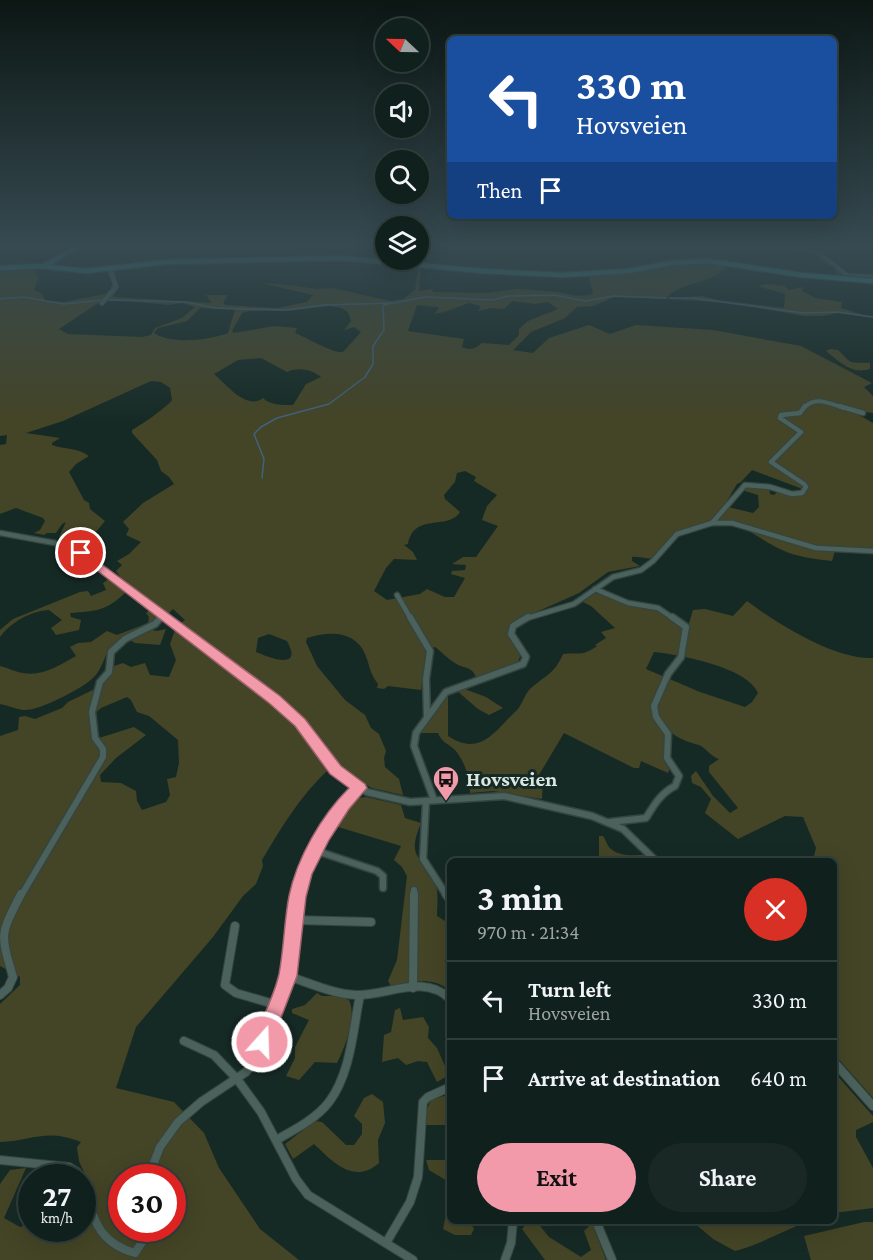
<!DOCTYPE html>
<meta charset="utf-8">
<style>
:root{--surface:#10201c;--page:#192825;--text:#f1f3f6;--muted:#9ca3a3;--line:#303e3b;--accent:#f39aaa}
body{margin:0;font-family:"Crimson Pro",serif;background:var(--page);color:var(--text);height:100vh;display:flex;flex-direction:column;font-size:22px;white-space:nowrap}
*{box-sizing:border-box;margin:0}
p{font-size:20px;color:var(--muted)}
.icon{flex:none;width:33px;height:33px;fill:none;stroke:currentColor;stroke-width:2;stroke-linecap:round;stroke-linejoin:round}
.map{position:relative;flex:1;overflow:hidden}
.details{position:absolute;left:447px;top:858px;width:390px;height:366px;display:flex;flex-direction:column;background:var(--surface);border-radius:9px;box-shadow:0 6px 24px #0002,0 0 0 2px var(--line)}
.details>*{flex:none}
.top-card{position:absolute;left:447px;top:36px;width:390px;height:183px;border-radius:9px;box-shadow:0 6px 24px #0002,0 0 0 2px var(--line);background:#1a4fa0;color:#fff;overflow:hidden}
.needle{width:39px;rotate:292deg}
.controls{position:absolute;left:375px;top:18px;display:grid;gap:12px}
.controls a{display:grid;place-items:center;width:54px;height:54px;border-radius:50%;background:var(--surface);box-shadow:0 6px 24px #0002,0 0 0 2px var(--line);font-size:30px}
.speed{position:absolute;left:18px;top:1164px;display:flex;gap:12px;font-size:30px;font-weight:700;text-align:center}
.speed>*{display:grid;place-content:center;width:78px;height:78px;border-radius:50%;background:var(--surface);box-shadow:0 6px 24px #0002,0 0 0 2px var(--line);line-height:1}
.speed small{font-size:15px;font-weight:400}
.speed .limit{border:9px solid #d22;background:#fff;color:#111}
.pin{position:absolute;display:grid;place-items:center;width:51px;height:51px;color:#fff;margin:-26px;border:3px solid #fff;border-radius:50%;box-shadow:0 2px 6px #0007}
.me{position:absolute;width:66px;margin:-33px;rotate:20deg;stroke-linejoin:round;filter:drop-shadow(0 0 4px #0008)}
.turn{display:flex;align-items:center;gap:21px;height:126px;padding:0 30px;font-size:27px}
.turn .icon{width:78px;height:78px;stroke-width:2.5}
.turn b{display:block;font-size:42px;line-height:51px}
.then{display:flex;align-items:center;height:57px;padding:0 30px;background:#0003;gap:12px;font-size:22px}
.round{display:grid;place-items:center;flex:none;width:63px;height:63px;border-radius:32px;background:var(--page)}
.overview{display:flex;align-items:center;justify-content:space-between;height:102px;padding:0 30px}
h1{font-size:36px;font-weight:700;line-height:45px}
.action{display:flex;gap:12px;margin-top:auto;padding:12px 30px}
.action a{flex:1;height:69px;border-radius:36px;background:var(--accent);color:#111;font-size:24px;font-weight:700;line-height:69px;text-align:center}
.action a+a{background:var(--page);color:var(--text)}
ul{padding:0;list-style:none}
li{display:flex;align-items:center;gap:18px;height:78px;padding:0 30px;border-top:2px solid var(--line)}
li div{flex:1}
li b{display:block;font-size:22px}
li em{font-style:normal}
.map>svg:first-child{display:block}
.green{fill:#444426;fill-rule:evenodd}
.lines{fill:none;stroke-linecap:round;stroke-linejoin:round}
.stream{stroke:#40627d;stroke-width:1.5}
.river{fill:#40627d;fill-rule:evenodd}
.minor-far3-casing{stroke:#354541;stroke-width:6}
.minor-far2-casing{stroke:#354541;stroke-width:7}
.minor-far1-casing{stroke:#354541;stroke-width:9}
.minor-casing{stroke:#354541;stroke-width:10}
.major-casing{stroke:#354541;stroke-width:7}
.minor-far3{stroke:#4b615b;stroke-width:4}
.minor-far2{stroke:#4b615b;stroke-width:4.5}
.minor-far1{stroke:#4b615b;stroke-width:6}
.minor{stroke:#4b615b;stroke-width:8}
.major{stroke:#37838a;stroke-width:4.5}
.route{fill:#f39aaa;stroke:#9e646e;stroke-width:1.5}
.labels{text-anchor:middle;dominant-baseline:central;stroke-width:6;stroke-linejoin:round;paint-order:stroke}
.poi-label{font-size:21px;font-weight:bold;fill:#dbe7e3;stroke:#162a25;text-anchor:start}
</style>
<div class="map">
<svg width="873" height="1260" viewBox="0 0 873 1260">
<rect width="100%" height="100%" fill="#162a25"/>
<g class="green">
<path d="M779 247C806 247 828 252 846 274H873V279L837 278 836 268 822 262 815 253 786 251Z"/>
<path d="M705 262 727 265C714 285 678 281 666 299L614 297 593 306 577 307 565 318 531 332 513 350 533 353 549 338 589 325 610 334 636 325 713 330 801 346 872 383 864 387 873 396V413L859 411V415L873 423V550L836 547 832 561C815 559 797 557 782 550 759 540 744 522 718 524 710 524 684 532 678 536 671 542 664 557 655 558 648 560 639 556 632 557V561L640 566 608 572 579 593 514 622 508 633 521 654 517 665 476 677C471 665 463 669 455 663 448 659 442 652 435 647L427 649 421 690 388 686 384 689 377 688 378 684C369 672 370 666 365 654 355 630 328 631 307 638L306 642 317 666 345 700 365 715 371 728 379 734 386 751 384 758 385 767 399 779 403 795 372 788 357 780 332 759 316 735 291 706 181 623 185 620 173 609 168 614 121 578 116 571 122 565 117 561 129 554 141 542 126 535 129 529 123 522 143 503 174 484 169 477 161 471 157 460 132 433V430C140 426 167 407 172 400L170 388 161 382 151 381 63 421 26 433 60 438 52 443V445C65 450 77 447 89 456L76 464 69 472 84 500 89 503 90 509 105 521 96 532 94 543 82 549 64 543 59 537 66 522 62 524 56 533H47L44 535 34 533 40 530 45 521 43 518 16 508 0 514V445L6 444 7 435 0 436V269L32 268 39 277 34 290 41 293 46 301 65 302 109 293 113 283 108 272 112 271 119 286 113 297 212 303 206 295H228L223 303 226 305 277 308 307 302 313 295 262 283 290 285 316 289 332 288 390 301 404 299 415 289 418 267H421L419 291 432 289 433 292 486 293 519 289 558 292 576 296 591 295 593 292 588 275ZM101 301H129L168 305 182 303 195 307 182 318 155 328 151 335 142 337 68 334 59 329ZM512 301 535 304 548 302 558 309 528 321 519 329V335L509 345 482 343C475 349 471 351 462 347L464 339 408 331 417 305 437 307 439 308 435 314C447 312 457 307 469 303L481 306 478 311 492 308 504 309ZM329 306C340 307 349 308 351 321L344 330 354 327 361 332 343 352C331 353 308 338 295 333L297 328 274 326 234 333 232 331 242 313 249 311H290ZM200 308 235 310 228 333C210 340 171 345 154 333L158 328 187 321ZM261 358 287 372C296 367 312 369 321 377L306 384 293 405C283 405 269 405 263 398 247 411 226 384 214 374L238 360ZM752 470 808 491 796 497 778 491 774 495 770 494 769 487 744 486 745 491 758 495 759 507 753 513 724 506 737 484 741 482ZM465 471 476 477 474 481 497 495 487 506 482 520 498 526 476 557H463L452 564 466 565 465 570 452 571 451 574 465 578 454 597H445L427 589 420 594 387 600 374 591 386 568 394 559 417 560 413 552 404 545 408 544C414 512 448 531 460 512L445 499 444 495 455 482 457 473ZM269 634 287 641C304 672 268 657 256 652L258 638Z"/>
<path d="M767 284 784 286 789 290 804 287 802 291 816 298 842 302 841 308 873 318 838 313 823 316H804L730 303 668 299 702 296 717 300 784 308 785 294 758 286Z"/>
<path d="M830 349 838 350C853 365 847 362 870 363V369C851 375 839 361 826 351Z"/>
<path d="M110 578 127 591C107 611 97 611 70 613L71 617 81 620 79 630 56 635 51 628 62 620 49 610C31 611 11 622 0 637V630L13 619 80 592 88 591 91 596 106 590 103 583Z"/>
<path d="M596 592 627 605 660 610 688 627 693 610 705 609 733 616 747 601C776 623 835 660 873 658V1098L834 1054V861H799L800 857 814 856 816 848 803 817 785 816 738 839 705 813 711 799 701 787 692 783 691 776 696 771 713 796 730 813 738 808 709 772V766L719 759C710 756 706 748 699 745 688 742 681 740 672 733L665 739 670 767 668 773 641 761 639 768H634L564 733 539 775 543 780 542 799 493 791 470 793C470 778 465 762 455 750 449 744 441 742 438 733H420L446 694 448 696V736C482 758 495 730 517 710 522 705 524 696 529 690 545 675 554 675 563 654 579 652 582 657 597 646L595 645 606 638 601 632 615 628 591 606 583 602ZM654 652C681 655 747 667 758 693L752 702 745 707 700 692 646 669Z"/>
<path d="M151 609 156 616 154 622C141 628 124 634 113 645 104 654 103 668 94 677 84 688 37 712 23 710 15 709 7 705 0 704V666C8 668 15 672 23 673 42 677 60 665 76 656L70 647 78 643 91 642 107 631 117 635 148 623 149 617 146 613Z"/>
<path d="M148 629 157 631 166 629 160 645 135 643 129 639Z"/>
<path d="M175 630 294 722 327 771C300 796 281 828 262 860L263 866 256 884 243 896 213 937 136 1027 116 1088 174 1102 204 1133 219 1168 260 1229 299 1260H0V1184L10 1170 26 1168 4 1218 20 1227 31 1224 32 1228H82L83 1207 91 1206 96 1200 79 1161 77 1147 81 1142C45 1128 33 1141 0 1142V1004L20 985V977L0 966V736L18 730 19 717 25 716 35 719 62 708 68 702 103 685 114 666 123 663 131 667 145 663 150 675 169 677 176 660 170 644ZM127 697 131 700 137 712 149 716 178 740 179 763 176 777 167 779 170 795 166 802 142 810 137 801 136 791 121 783 101 782 100 775 116 758 146 735 134 727 99 738 95 727 93 715 101 708ZM122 1178H172V1228H122Z"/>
<path d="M462 688 486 697 503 708 489 715 478 709 456 690Z"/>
<path d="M366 797 401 805 405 818 421 823C406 859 421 854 435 882 439 891 437 906 437 916L450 924V991C433 976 412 982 391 986L388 981 397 960 407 876 402 867 394 860 401 846 335 826 357 798Z"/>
<path d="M599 836H603C606 840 607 846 611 849 620 857 635 855 646 855L647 859 642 861H599Z"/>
<path d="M317 993 322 996H339L349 1000C357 1017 345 1047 337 1063L315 1062 299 1080 286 1076 295 1058V1047L309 1020 292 1013V1009L305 1005Z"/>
<path d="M400 1008 403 1020 423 1017 429 1027 428 1038 437 1048 449 1075 437 1082 427 1062 418 1061 406 1065 398 1058 382 1062 384 1035 391 1032 395 1010Z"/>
<path d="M834 1072 873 1116V1122L856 1130V1137L873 1168V1208L834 1213Z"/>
<path d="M372 1094 383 1102 385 1123 378 1140 379 1163C354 1185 333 1162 314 1144L293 1159 285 1144 315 1121 322 1122 346 1145H354L362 1134V1124L354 1116 364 1098Z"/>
<path d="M450 1094V1128L447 1125H424L425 1114 431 1100Z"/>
<path d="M426 1160H450V1192L449 1182 429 1170Z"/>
<path d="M450 1195V1221H470L474 1229 471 1235H455L443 1229Z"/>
<path d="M529 1221H536L549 1237 581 1257 591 1250 584 1231 592 1223 606 1260H545L522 1229Z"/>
<path d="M692 1221H809C784 1230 760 1245 735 1251L713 1239Z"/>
<path d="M864 1222H873V1260H811L804 1236Z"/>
</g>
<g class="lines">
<g class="stream">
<path d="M790 247 821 254"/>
<path d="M669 298H693L803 313 838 312 873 317"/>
<path d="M0 299 23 297 64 304 103 300"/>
<path d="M108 300 186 302 215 308 285 310 324 305 394 303 425 297 493 300 508 296 554 295 586 301 614 296 666 298"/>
<path d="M262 478 264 459 254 434 261 427 277 418 329 404 365 377 373 364V346L384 330 383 305 389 304"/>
</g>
<path class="river" d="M821 252 848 273 873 275V279L844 275 819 255 818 254Z"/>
<g class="minor-far3-casing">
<g id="minor-far3">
<path d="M102 303 116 287 110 269"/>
<path d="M804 408C815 395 830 404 844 408"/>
</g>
</g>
<g class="minor-far2-casing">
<g id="minor-far2">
<path d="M839 406 863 413"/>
<path d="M712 523H732L816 548 873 551"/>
<path d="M0 533 55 543 84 554 168 619"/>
<path d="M595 589 628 603 658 608 674 619"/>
<path d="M397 595 411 619"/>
<path d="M160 619 163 615"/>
<path d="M524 619 574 604 613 577 641 570 653 561 677 534 712 523 745 485 770 487 792 494 802 493 806 487 804 484 771 462 801 432 780 418 781 415 800 413 805 406"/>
</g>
</g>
<g class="minor-far1-casing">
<g id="minor-far1">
<path d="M166 617 274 700 300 723 335 770 367 792 410 802 504 796 592 816 623 829 656 861"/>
<path d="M410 617 430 651 426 679 427 716"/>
<path d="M434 800 414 746 416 733 446 692 523 664 526 657 511 634 513 626 528 617"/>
<path d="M426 801 423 859 447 896"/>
<path d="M610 822 646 818C654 805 661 793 675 786L679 776 667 758 668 734 656 717 654 706 668 674 681 657 686 627 672 617"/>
<path d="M314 850 377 871 383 876V888"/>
<path d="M21 896 103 757V749L95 738 92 712 100 682 109 672 111 652 125 639 155 624 161 617"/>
<path d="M298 896C306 853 329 819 359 788"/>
<path d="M414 896V890"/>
</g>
</g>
<g class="minor-casing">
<g id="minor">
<path d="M446 894 450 900"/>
<path d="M295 920 371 922"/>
<path d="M235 926 225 985 236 993 277 1005"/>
<path d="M288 976C310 983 333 994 356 995 387 996 424 973 450 999"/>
<path d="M413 988 414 894"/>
<path d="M0 995 8 988 13 977C0 933 0 935 21 894"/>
<path d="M184 1041 214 1055 237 1079 261 1112 296 1179 308 1195 413 1260"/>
<path d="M834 1062 873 1106"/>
<path d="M276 1140C294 1130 316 1119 329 1102 351 1073 353 1029 360 995"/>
<path d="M0 1160 69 1167 77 1172 80 1178"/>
<path d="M148 1178 160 1147 178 1122 201 1102 246 1072 259 1057 265 1030 286 982 298 894"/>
<path d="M82 1183C94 1217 96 1242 135 1253L144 1239V1228"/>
<path d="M596 1221 612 1260"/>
<path d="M386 1243 410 1202 418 1177 423 1102 428 1097 450 1087"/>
<path d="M505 1260 511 1243 513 1221"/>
</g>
</g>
<g class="major-casing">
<g id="major">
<path d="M44 266 77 247"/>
<path d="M0 268 41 266 86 271 166 262 342 258 483 271 562 275 629 271 670 263 709 261 801 275 873 281"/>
</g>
</g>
<use href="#minor-far3" class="minor-far3"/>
<use href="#minor-far2" class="minor-far2"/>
<use href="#minor-far1" class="minor-far1"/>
<use href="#minor" class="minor"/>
<use href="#major" class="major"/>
</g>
<linearGradient id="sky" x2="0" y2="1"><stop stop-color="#0c1714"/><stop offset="0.58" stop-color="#364a51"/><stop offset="1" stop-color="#364a51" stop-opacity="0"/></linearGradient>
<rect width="873" height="423" fill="url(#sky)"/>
<path class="route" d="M81 549 280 696 305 719 341 766 365 784 367 788 349 809 329 840 312 874 306 897 297 976 269 1049 262 1052 255 1049 252 1042C261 1021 274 997 279 974 284 948 284 922 289 896 297 858 321 816 349 788L330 774 295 726 269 703 77 555 75 553 77 550Z"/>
<defs>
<g id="bus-pin" transform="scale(1.35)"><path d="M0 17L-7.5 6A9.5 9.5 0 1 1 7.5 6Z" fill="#f39aaa" stroke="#162a25"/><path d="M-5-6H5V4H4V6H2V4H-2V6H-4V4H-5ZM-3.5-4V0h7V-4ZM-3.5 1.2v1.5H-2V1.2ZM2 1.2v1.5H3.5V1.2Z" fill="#111"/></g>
</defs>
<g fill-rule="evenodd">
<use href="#bus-pin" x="446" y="779"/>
</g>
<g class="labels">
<g class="poi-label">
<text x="466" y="779">Hovsveien</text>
</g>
</g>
</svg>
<div class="controls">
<a><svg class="needle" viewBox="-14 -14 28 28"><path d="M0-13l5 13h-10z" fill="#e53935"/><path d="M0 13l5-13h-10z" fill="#9ca3a3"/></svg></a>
<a><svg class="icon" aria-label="sound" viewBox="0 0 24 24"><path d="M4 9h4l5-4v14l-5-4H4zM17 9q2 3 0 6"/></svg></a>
<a><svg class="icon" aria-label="search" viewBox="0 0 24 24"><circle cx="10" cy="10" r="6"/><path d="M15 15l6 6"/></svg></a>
<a><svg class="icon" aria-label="layers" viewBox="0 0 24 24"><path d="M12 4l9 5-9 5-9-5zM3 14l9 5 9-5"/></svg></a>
</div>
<div class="speed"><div>27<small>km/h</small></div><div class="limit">30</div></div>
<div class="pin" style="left:81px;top:553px;background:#d93025"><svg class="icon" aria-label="arrive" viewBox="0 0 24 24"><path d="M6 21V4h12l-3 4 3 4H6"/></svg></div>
<svg class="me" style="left:262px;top:1042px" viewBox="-20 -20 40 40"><circle r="17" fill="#f39aaa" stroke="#fff" stroke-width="3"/><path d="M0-11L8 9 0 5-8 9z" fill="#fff"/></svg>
<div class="top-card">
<div class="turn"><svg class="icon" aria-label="left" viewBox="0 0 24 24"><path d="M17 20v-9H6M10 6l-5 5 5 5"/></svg><div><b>330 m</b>Hovsveien</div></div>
<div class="then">Then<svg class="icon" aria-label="arrive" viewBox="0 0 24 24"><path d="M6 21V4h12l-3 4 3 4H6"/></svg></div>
</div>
<section class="details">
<div class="overview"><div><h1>3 min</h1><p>970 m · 21:34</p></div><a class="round" style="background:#d93025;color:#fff"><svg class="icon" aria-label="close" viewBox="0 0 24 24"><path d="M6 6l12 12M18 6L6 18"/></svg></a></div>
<ul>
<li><svg class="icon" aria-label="left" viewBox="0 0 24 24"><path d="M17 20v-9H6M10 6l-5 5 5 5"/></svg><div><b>Turn left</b><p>Hovsveien</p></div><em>330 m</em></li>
<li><svg class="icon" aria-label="arrive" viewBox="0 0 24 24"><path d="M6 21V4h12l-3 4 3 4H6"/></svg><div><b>Arrive at destination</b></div><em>640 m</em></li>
</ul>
<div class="action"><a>Exit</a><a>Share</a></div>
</section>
</div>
